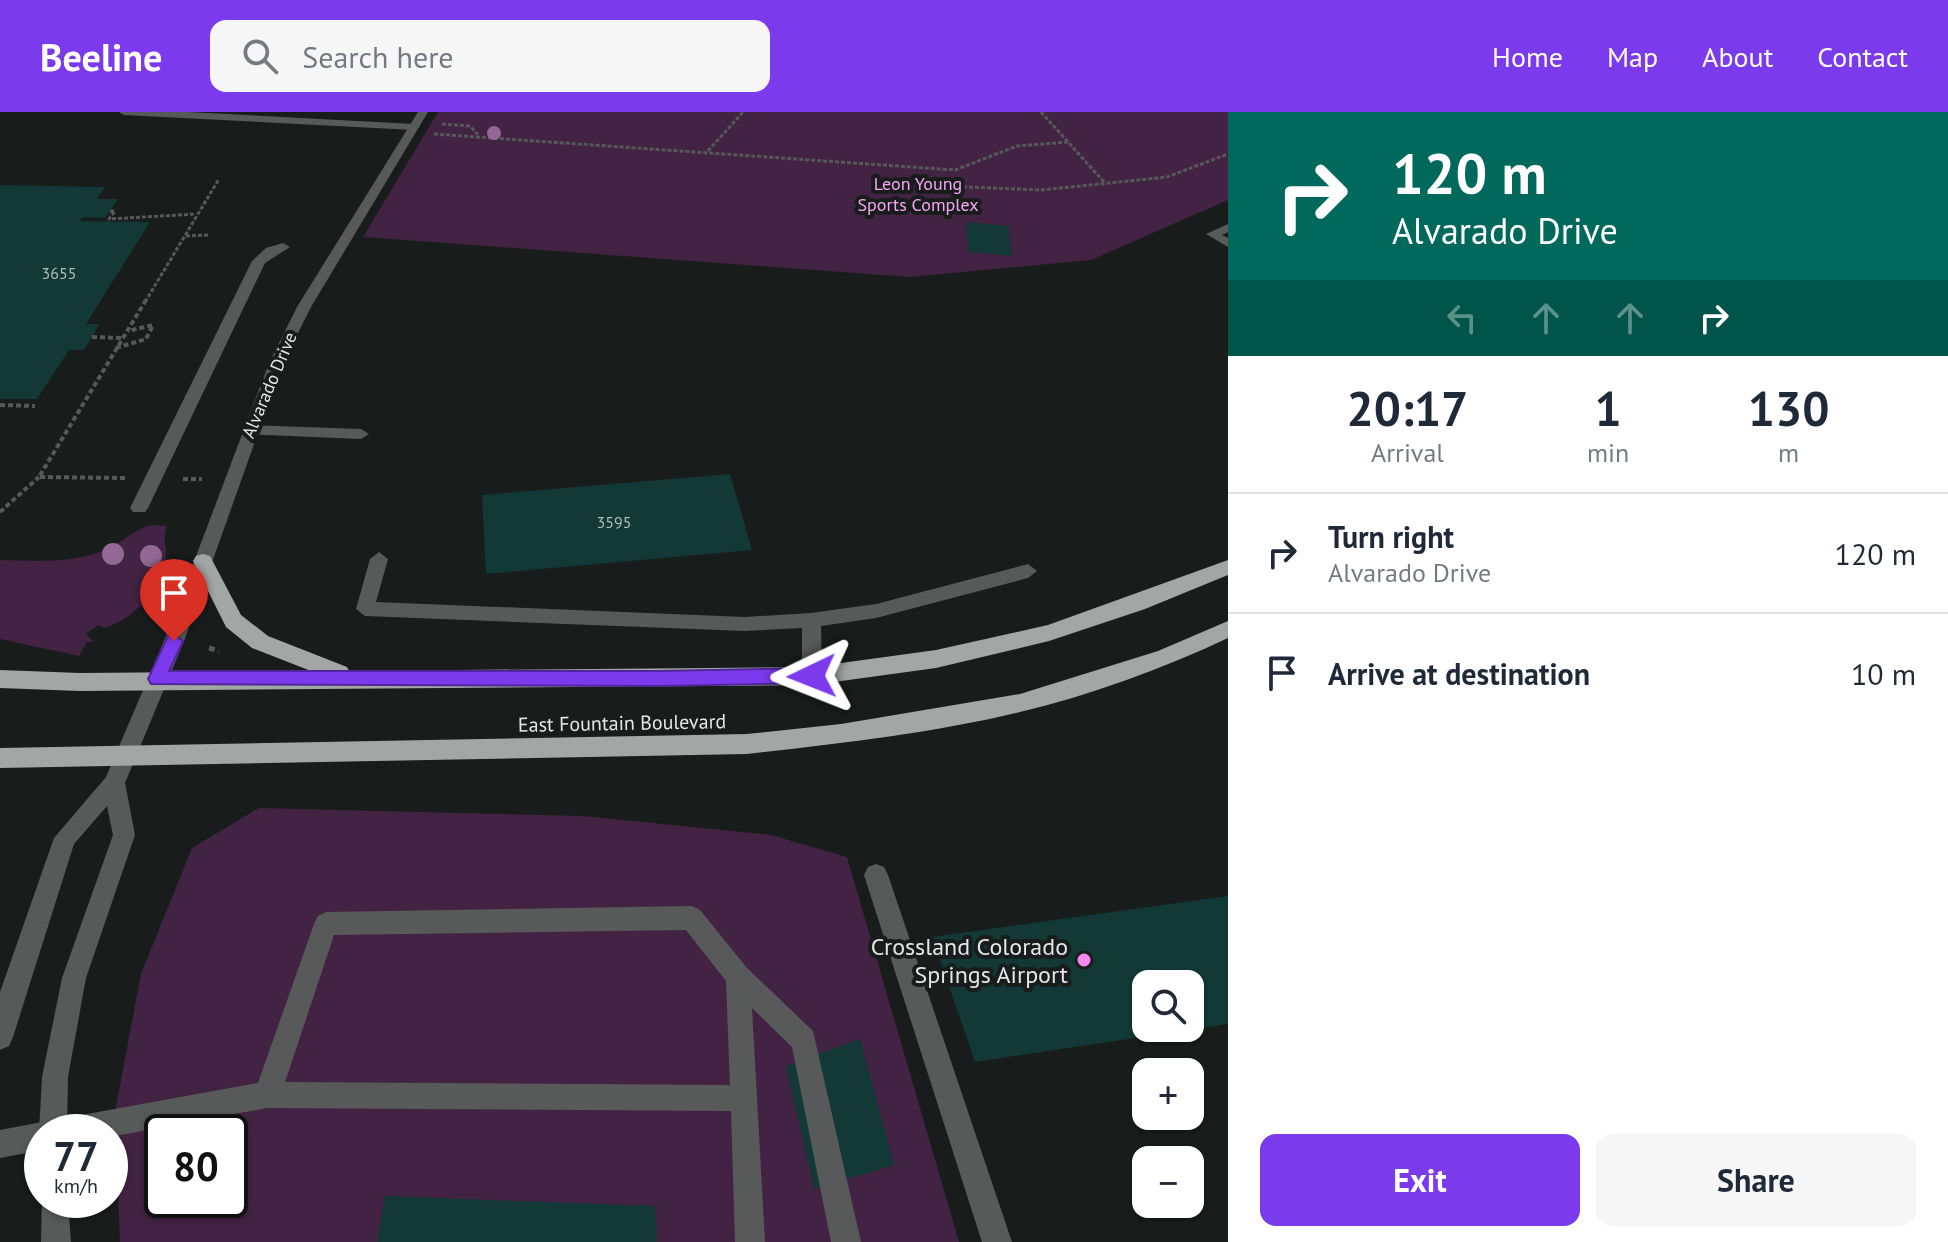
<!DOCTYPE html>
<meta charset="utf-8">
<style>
:root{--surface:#fff;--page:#f6f6f7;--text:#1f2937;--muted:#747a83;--line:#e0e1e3;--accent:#7c3aed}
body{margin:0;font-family:"PT Sans",sans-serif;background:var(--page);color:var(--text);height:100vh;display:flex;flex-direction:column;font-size:30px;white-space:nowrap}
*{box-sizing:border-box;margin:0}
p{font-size:26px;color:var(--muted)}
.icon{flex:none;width:44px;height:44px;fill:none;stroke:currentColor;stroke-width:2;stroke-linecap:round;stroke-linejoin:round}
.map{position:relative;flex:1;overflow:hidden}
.panel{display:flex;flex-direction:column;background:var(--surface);width:720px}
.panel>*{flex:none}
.hud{background:#00695c;color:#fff;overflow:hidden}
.fabs{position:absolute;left:1132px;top:858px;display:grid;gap:16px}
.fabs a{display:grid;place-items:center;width:72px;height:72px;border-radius:16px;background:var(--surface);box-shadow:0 2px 6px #0004;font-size:40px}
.speed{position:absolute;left:24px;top:1002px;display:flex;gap:16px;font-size:40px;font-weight:700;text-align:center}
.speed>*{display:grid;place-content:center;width:104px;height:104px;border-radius:50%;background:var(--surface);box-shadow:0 2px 6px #0004;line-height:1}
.speed small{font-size:20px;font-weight:400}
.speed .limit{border:4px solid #111;border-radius:12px;background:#fff;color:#111}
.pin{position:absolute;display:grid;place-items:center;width:68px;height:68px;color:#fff;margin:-82px -34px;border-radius:50% 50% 50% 0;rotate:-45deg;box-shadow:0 0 8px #0007}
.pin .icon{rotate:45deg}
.me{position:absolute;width:88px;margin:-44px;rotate:268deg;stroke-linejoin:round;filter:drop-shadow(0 0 6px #0008)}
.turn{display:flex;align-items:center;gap:28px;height:168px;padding:0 32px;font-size:36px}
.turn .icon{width:104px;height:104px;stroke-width:2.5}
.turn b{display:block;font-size:56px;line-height:68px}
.lanes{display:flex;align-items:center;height:76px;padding:0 32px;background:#0003;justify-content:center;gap:40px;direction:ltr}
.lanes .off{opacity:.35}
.eta{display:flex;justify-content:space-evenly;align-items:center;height:136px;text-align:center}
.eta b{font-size:48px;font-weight:700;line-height:56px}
.cta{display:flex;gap:16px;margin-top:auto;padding:16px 32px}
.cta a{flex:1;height:92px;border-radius:16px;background:var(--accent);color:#fff;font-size:32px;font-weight:700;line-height:92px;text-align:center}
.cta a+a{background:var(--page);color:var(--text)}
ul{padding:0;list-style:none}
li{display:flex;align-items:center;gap:24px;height:120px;padding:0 32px;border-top:2px solid var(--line)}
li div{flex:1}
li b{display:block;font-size:30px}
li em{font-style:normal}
header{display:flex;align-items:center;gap:48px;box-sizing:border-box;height:112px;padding:0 40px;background:var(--accent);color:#fff}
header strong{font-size:38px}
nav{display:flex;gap:44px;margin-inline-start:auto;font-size:28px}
.search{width:560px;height:72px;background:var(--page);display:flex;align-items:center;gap:20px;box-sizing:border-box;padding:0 28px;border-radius:16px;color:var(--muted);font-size:30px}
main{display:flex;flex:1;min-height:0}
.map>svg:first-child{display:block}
.green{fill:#432343;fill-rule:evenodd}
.building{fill:#123935}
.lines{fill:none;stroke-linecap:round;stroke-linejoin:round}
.path-far2{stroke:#565958;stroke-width:3;stroke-dasharray:4 2;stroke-linecap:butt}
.path-far1{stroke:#565958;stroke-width:4;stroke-dasharray:5 3;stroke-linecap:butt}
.path{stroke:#565958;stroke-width:5;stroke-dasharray:6 4;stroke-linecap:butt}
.service{fill:#585a5a;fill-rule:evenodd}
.minor{fill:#585a5a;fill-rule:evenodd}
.tertiary{fill:#585a5a;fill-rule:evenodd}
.trunk{fill:#a2a7a6;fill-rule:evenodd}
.tree{fill:#936894}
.route{fill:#7c3aed;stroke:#51269a;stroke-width:2}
.poi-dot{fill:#f28af3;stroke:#181c1b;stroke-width:3}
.labels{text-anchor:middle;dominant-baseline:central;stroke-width:8;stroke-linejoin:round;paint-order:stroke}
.number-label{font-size:16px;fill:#b0bcba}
.far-park-label{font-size:18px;fill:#f7a6f7;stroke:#181c1b}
.far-street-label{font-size:18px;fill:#e4e7e6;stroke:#181c1b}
.street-label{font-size:20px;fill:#e4e7e6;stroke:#181c1b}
.near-poi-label{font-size:24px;fill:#e4e7e6;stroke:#181c1b;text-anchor:end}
</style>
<header>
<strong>Beeline</strong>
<div class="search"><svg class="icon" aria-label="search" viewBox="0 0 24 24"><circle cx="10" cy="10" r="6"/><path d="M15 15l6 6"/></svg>Search here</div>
<nav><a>Home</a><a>Map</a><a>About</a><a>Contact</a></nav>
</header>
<main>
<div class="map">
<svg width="1228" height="1130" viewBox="0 0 1228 1130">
<rect width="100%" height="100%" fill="#181c1b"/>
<g class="green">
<path d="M438 0H1228V88L1091 148 910 165 363 125Z"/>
<path d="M151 413 167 414C162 426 167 432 166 444 164 477 133 507 105 516L98 513 86 522 94 530H87L79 544 0 527V448C36 449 73 452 107 437 122 431 135 417 151 413Z"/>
<path d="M259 696 583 704 771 723 847 745 959 1130H120L115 1000 141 862 192 736ZM162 1020H230V1088H162Z"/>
</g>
<g class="building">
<path d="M0 73 105 75 97 87H118L110 99 105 106 83 105 80 109 150 110 86 212H99L92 225 84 238H69L37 287H0Z"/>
<path d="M966 110 1008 114 1012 144 968 140Z"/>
<path d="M730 362 752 438 486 462 482 383Z"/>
<path d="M1228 784V912L1190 918V872H1146V916L1189 918 975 950 932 825Z"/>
<path d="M860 927 894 1053 814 1077 786 954Z"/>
<path d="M385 1084 655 1094 657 1130H377Z"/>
</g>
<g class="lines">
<g class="path-far2">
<path d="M1041 0 1105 71"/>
<path d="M442 12 470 14 479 24"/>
<path d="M434 22 955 58 1017 34 1069 30"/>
<path d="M708 39 743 0"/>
<path d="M915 73 1042 78 1167 65 1228 42"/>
<path d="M110 99H115L109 107 196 102"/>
<path d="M186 124 209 123"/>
<path d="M145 190 219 67"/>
</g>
<g class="path-far1">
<path d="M92 225 121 226"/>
<path d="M116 236 146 227 153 213 128 219"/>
<path d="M0 293 35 294"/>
<path d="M125 366 39 365 146 188"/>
<path d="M183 367H202"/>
<path d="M0 400 39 365"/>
</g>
<path class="path" d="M209 536 219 539"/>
<g class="service">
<path d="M1228 112V120L1222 123 1228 126V135L1206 122Z"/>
<path d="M283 131 290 135 265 151 148 396 145 400H133L130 396 252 149 266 136Z"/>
<path d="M249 313 361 317 369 322 361 327 243 322V314Z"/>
<path d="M379 440 388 447 376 490 745 505 811 501 876 492 1028 452 1037 459 1028 466 876 506 821 514 822 564 819 570H805L802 564V516L745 519 365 504 356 497 370 447Z"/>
<path d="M876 752 884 755 888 763 1012 1130H982L864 763 868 755Z"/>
<path d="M692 794 700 798 747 856 813 919 861 1130H831L792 935 752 896 765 1130H735L731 999 267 996 110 1025V1020H42V1038L0 1046V1018L42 1010 53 1017 55 1010 65 1006 258 971 314 812 318 804 326 800ZM686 818 726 869 730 973 285 970 334 823Z"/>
</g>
<path class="minor" d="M119 0H188L414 12 420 15 414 18 124 3Z"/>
<g class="tertiary">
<path d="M418 0H428L311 195 283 251 184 529 125 671 135 723 86 866 68 965 67 1020H42V1026L39 1020 42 965 62 866 113 723 107 694 74 732 13 925 9 934 0 938V880L54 726 106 665 164 529 269 251 297 195Z"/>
<path d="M42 1083V1088H68L71 1130H41Z"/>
</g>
<g class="trunk">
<path d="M203 442 210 444 241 503 268 524 347 555 349 559 812 555 936 538 1048 513 1228 448V463L1145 497 1049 529 936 556 812 573 80 579 0 576V558L80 561 311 559 252 536 226 515 193 449 196 444Z"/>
<path d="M1228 509V526C1162 557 1091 583 1020 600 934 621 835 632 747 642L0 656V636L747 622 841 612 1020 582 1158 539Z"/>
</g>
</g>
<g class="tree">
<circle cx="494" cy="21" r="7"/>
<circle cx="113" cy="442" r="11"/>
<circle cx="151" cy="444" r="11"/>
</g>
<path class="route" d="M174 522 183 529 169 559H658L812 556 821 564 812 571 658 574 151 572 148 567 168 524Z"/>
<circle class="poi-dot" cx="1084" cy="848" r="8"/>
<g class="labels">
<g class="number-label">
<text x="59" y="161">3655</text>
<text x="614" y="410">3595</text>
</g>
<g class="far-park-label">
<text x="918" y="71">Leon Young<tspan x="918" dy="21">Sports Complex</tspan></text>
</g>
<g class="far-street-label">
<text transform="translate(269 273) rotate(-67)">Alvarado Drive</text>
</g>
<g class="street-label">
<text transform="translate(622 611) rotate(-1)">East Fountain Boulevard</text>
</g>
<g class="near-poi-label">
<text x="1068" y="834">Crossland Colorado<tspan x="1068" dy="28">Springs Airport</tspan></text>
</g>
</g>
</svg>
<div class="fabs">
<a><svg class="icon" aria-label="search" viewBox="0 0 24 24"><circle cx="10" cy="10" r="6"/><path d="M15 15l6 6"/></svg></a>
<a>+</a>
<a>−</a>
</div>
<div class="speed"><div>77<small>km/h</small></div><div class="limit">80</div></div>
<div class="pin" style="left:174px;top:529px;background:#d93025"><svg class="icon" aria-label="arrive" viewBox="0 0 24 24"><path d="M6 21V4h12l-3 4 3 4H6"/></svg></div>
<svg class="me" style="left:812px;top:564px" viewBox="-20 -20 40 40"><path d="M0-17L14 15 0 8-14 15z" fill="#7c3aed" stroke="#fff" stroke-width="4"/></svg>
</div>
<section class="panel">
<div class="hud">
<div class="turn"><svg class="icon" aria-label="right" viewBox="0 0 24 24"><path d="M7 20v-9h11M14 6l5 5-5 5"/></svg><div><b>120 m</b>Alvarado Drive</div></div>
<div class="lanes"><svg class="icon off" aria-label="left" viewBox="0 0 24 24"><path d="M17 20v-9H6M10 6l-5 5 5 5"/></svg><svg class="icon off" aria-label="ahead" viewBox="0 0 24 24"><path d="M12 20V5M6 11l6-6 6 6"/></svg><svg class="icon off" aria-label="ahead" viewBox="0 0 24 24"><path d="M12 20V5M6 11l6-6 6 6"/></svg><svg class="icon" aria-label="right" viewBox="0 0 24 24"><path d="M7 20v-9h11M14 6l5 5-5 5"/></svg></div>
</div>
<div class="eta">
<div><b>20:17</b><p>Arrival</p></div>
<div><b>1</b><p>min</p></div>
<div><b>130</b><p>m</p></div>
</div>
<ul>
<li><svg class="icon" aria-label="right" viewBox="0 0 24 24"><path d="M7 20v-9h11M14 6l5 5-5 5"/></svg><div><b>Turn right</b><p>Alvarado Drive</p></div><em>120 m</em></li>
<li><svg class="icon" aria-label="arrive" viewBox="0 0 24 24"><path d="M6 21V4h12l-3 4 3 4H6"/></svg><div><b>Arrive at destination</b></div><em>10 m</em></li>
</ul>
<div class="cta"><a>Exit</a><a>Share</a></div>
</section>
</main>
